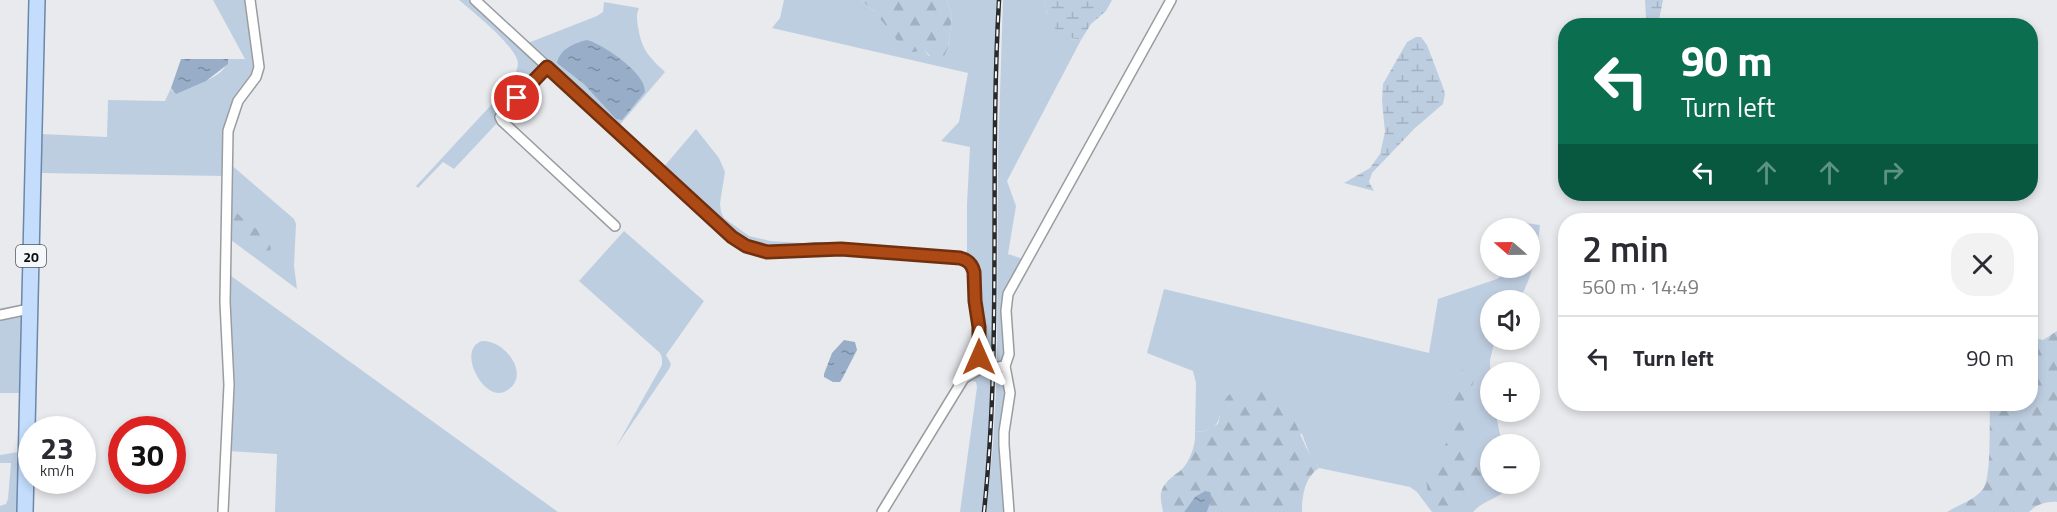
<!DOCTYPE html>
<meta charset="utf-8">
<style>
:root{--surface:#fff;--page:#f2f2f3;--text:#2b2b33;--muted:#7c7c81;--line:#e1e1e2}
body{margin:0;font-family:"Titillium Web",sans-serif;background:var(--page);color:var(--text);height:100vh;display:flex;flex-direction:column;font-size:22px;white-space:nowrap}
*{box-sizing:border-box;margin:0}
p{font-size:20px;color:var(--muted)}
.icon{flex:none;width:33px;height:33px;fill:none;stroke:currentColor;stroke-width:2;stroke-linecap:round;stroke-linejoin:round}
.map{position:relative;flex:1;overflow:hidden}
.panel{position:absolute;left:1558px;top:213px;width:480px;height:198px;display:flex;flex-direction:column;background:var(--surface);border-radius:24px;box-shadow:0 3px 9px #0003}
.panel>*{flex:none}
.guide{position:absolute;left:1558px;top:18px;width:480px;height:183px;border-radius:24px;box-shadow:0 3px 9px #0003;background:#0b6e4f;color:#fff;overflow:hidden}
.needle{width:39px;rotate:290deg}
.controls{position:absolute;left:1480px;top:218px;display:grid;gap:12px}
.controls a{display:grid;place-items:center;width:60px;height:60px;border-radius:50%;background:var(--surface);box-shadow:0 3px 9px #0003;font-size:30px}
.speed{position:absolute;left:18px;top:416px;display:flex;gap:12px;font-size:30px;font-weight:700;text-align:center}
.speed>*{display:grid;place-content:center;width:78px;height:78px;border-radius:50%;background:var(--surface);box-shadow:0 3px 9px #0003;line-height:1}
.speed small{font-size:15px;font-weight:400}
.speed .limit{border:9px solid #d22;background:#fff;color:#111}
.pin{position:absolute;display:grid;place-items:center;width:51px;height:51px;color:#fff;margin:-26px;border:3px solid #fff;border-radius:50%;box-shadow:0 2px 6px #0007}
.me{position:absolute;width:66px;margin:-33px;rotate:0deg;stroke-linejoin:round;filter:drop-shadow(0 0 4px #0008)}
.turn{display:flex;align-items:center;gap:21px;height:126px;padding:0 24px;font-size:27px}
.turn .icon{width:78px;height:78px;stroke-width:2.5}
.turn b{display:block;font-size:42px;line-height:51px}
.lanes{display:flex;align-items:center;height:57px;padding:0 24px;background:#0003;justify-content:center;gap:30px;direction:ltr}
.lanes .off{opacity:.35}
.round{display:grid;place-items:center;flex:none;width:63px;height:63px;border-radius:24px;background:var(--page)}
.headline{display:flex;align-items:center;justify-content:space-between;height:102px;padding:0 24px}
h1{font-size:36px;font-weight:600;line-height:45px}
ul{padding:0;list-style:none}
li{display:flex;align-items:center;gap:18px;height:84px;padding:0 24px;border-top:2px solid var(--line)}
li div{flex:1}
li b{display:block;font-size:22px}
li em{font-style:normal}
.map>svg:first-child{display:block}
.green{fill:#becee1}
.forest{fill:url(#forest-firs)}
.wetland{fill:url(#wetland-marsh)}
.water{fill:url(#water-ripples)}
.lines{fill:none;stroke-linecap:round;stroke-linejoin:round}
.street-casing{stroke:#9a9da0;stroke-width:12}
.primary-casing{stroke:#6b87a9;stroke-width:18}
.street{stroke:#fff;stroke-width:9}
.primary{stroke:#c4ddfd;stroke-width:15}
.rail-casing{stroke:#282a2b;stroke-width:4.5}
.rail{stroke:#f5f8fb;stroke-width:2;stroke-dasharray:7;stroke-linecap:butt}
.route-casing{stroke:#702f0d;stroke-width:15}
.route{stroke:#ac4914;stroke-width:10}
.labels{text-anchor:middle;dominant-baseline:central;stroke-width:4.5;stroke-linejoin:round;paint-order:stroke}
.shield{fill:#f5f8fb;stroke:#545657;stroke-width:1.5}
.shield-label{font-size:14px;font-weight:bold;fill:#0f1011}
</style>
<div class="map">
<svg width="2057" height="512" viewBox="0 0 2057 512">
<defs>
<pattern id="forest-firs" width="22" height="20" patternUnits="userSpaceOnUse" patternTransform="scale(1.5)"><rect width="22" height="20" fill="#becee1"/><path d="M5 1l3.5 6h-7zM16 11l3.5 6h-7z" fill="#a2b0c0"/></pattern>
<pattern id="wetland-marsh" width="20" height="14" patternUnits="userSpaceOnUse" patternTransform="scale(1.5)"><rect width="20" height="14" fill="#becee1"/><path d="M1 5h8M5 5V1M11 12h8M15 12V8" fill="none" stroke="#a2b0c0"/></pattern>
<pattern id="water-ripples" width="26" height="14" patternUnits="userSpaceOnUse" patternTransform="scale(1.5)"><rect width="26" height="14" fill="#98aec8"/><path d="M2 4q2-2 4 0t4 0M15 11q2-2 4 0t4 0" fill="none" stroke="#7a8ca1"/></pattern>
</defs>
<rect width="100%" height="100%" fill="#e8eaed"/>
<g class="green">
<path d="M213 0H249L256 71 238 97 224 176 41 173V134L107 137 108 100 165 101 171 88 172 91C189 86 225 80 228 59H245Z"/>
<path d="M459 0H469L540 66 539 68 497 115 496 118 498 122 454 169 443 162 418 188 416 186 506 89C511 81 518 72 518 63 516 46 472 11 459 0Z"/>
<path d="M784 0H861L919 50H924L929 56 948 47 952 15 947 0H997L993 123 992 364 985 361 982 357 975 265 973 260 964 254 967 251V204L970 147 941 141 959 122 968 73 772 28 780 18Z"/>
<path d="M1003 0H1044L1047 14 1072 39 1081 40 1007 181 1016 206 1008 254 1023 259 1007 288 1006 352 1002 361 997 364 998 155Z"/>
<path d="M604 2 639 8C636 14 637 19 638 27 642 50 648 56 665 72L617 128 528 43 597 16 603 12Z"/>
<path d="M696 129 719 158 725 172 720 203 721 212 724 218 749 236 770 241 816 244C796 246 775 251 755 246 732 241 682 187 662 169Z"/>
<path d="M229 163 294 219 296 224 294 266 297 289 227 237Z"/>
<path d="M1525 223 1540 225C1537 252 1533 276 1519 300H1491V339H1495L1490 360 1491 411H1495L1502 444H1491V483H1509V487C1499 499 1483 500 1473 512H1432L1417 492 1410 487 1319 468 1311 458 1302 434 1220 415C1217 429 1208 431 1195 432L1196 383 1193 371 1147 353 1164 289 1429 353 1438 299 1497 279 1515 267H1530V228H1525Z"/>
<path d="M624 231 704 301 666 355 671 364 669 369 616 447 662 365V358L660 353 579 281Z"/>
<path d="M227 273 558 512H275L277 454 229 451Z"/>
<path d="M18 314 21 316 20 393H0V318Z"/>
<path d="M482 341C507 340 533 379 504 392 483 401 456 349 482 341Z"/>
<path d="M986 370 992 372 989 432 982 512H960L977 387 976 382 972 381 962 386 966 380Z"/>
<path d="M997 371 1004 374 1006 377 1007 512H986L993 445Z"/>
<path d="M18 452V459L20 460V512H0V506L6 504 8 499 11 463H0V455Z"/>
</g>
<g class="forest">
<path d="M861 0H947L952 15 948 47 944 57C934 63 931 56 924 50L913 52 904 49 874 11Z"/>
<path d="M228 198 235 199 237 213C248 226 268 231 271 249L269 252C253 256 230 238 227 223 226 216 228 206 228 198Z"/>
<path d="M2057 331V502C2046 501 2036 505 2029 512H1947C1958 505 1975 500 1983 489 1992 476 1989 421 1990 404H2031V337L2043 340Z"/>
<path d="M1465 370 1469 372 1474 380C1470 394 1458 431 1468 444 1474 452 1490 442 1491 461 1491 474 1473 484 1466 494 1463 499 1462 506 1461 512H1436L1428 496 1426 478 1448 440 1452 379 1454 372Z"/>
<path d="M1242 386C1298 386 1292 435 1319 468 1305 477 1302 495 1302 512H1207L1210 504 1195 497 1184 512H1163C1162 506 1160 498 1161 493 1163 483 1172 477 1180 471 1190 462 1196 445 1195 432L1205 431 1218 424C1224 403 1221 397 1242 386Z"/>
</g>
<g class="wetland">
<path d="M1044 0H1112L1106 11 1091 24 1081 40C1056 37 1048 24 1044 0Z"/>
<path d="M1645 0H1663L1659 20 1650 21 1646 17Z"/>
<path d="M1416 37H1421L1427 45 1443 87 1445 94 1443 104 1415 128 1372 173 1369 182 1374 191 1344 183 1370 168 1380 154 1385 132 1382 101 1383 84 1407 42Z"/>
</g>
<g class="water">
<path d="M587 40C603 44 647 74 645 92L622 120 616 119 584 84 557 63C560 49 574 43 587 40Z"/>
<path d="M181 59H228V64L206 81 176 94 171 88Z"/>
<path d="M844 340 855 342 857 350 842 379 840 382H833L824 377V374L832 353Z"/>
<path d="M1205 491 1210 492 1212 498 1207 512H1184L1195 497Z"/>
</g>
<g class="lines">
<g class="street-casing">
<g id="street">
<path d="M475 0 698 206 732 237 746 246 759 250 775 252 816 248 841 249 960 258 971 264 974 271 975 301 979 327 978 351 981 361 985 366"/>
<path d="M547 67 503 113 500 117 502 121 615 226"/>
<path d="M0 315 29 309"/>
<path d="M964 378 985 366 990 368 1005 366"/>
<path d="M223 512 229 385 225 302 228 131 238 101 256 77 259 67 250 0"/>
<path d="M882 512 964 378 978 351"/>
<path d="M1009 512 1004 445V432L1010 393 1005 366 1009 354 1006 311 1008 294 1171 0"/>
</g>
</g>
<g class="primary-casing">
<path id="primary" d="M25 512 37 0"/>
</g>
<use href="#street" class="street"/>
<use href="#primary" class="primary"/>
<g class="rail-casing">
<path id="rail" d="M984 512C1002 342 989 171 999 0"/>
</g>
<use href="#rail" class="rail"/>
</g>
<g class="lines">
<g class="route-casing">
<path id="route" d="M517 98 547 67 732 237 746 246 767 252 841 249 960 258C968 260 972 264 974 272L975 301 979 327V357"/>
</g>
<use href="#route" class="route"/>
</g>
<g class="labels">
<rect class="shield" x="16" y="245" width="30" height="22" rx="4.5"/>
<g class="shield-label">
<text x="31" y="256">20</text>
</g>
</g>
</svg>
<div class="controls">
<a><svg class="needle" viewBox="-14 -14 28 28"><path d="M0-13l5 13h-10z" fill="#e53935"/><path d="M0 13l5-13h-10z" fill="#7c7c81"/></svg></a>
<a><svg class="icon" aria-label="sound" viewBox="0 0 24 24"><path d="M4 9h4l5-4v14l-5-4H4zM17 9q2 3 0 6"/></svg></a>
<a>+</a>
<a>−</a>
</div>
<div class="speed"><div>23<small>km/h</small></div><div class="limit">30</div></div>
<div class="pin" style="left:517px;top:98px;background:#d93025"><svg class="icon" aria-label="arrive" viewBox="0 0 24 24"><path d="M6 21V4h12l-3 4 3 4H6"/></svg></div>
<svg class="me" style="left:979px;top:357px" viewBox="-20 -20 40 40"><path d="M0-17L14 15 0 8-14 15z" fill="#ac4914" stroke="#fff" stroke-width="4"/></svg>
<div class="guide">
<div class="turn"><svg class="icon" aria-label="left" viewBox="0 0 24 24"><path d="M17 20v-9H6M10 6l-5 5 5 5"/></svg><div><b>90 m</b>Turn left</div></div>
<div class="lanes"><svg class="icon" aria-label="left" viewBox="0 0 24 24"><path d="M17 20v-9H6M10 6l-5 5 5 5"/></svg><svg class="icon off" aria-label="ahead" viewBox="0 0 24 24"><path d="M12 20V5M6 11l6-6 6 6"/></svg><svg class="icon off" aria-label="ahead" viewBox="0 0 24 24"><path d="M12 20V5M6 11l6-6 6 6"/></svg><svg class="icon off" aria-label="right" viewBox="0 0 24 24"><path d="M7 20v-9h11M14 6l5 5-5 5"/></svg></div>
</div>
<section class="panel">
<div class="headline"><div><h1>2 min</h1><p>560 m · 14:49</p></div><a class="round"><svg class="icon" aria-label="close" viewBox="0 0 24 24"><path d="M6 6l12 12M18 6L6 18"/></svg></a></div>
<ul>
<li><svg class="icon" aria-label="left" viewBox="0 0 24 24"><path d="M17 20v-9H6M10 6l-5 5 5 5"/></svg><div><b>Turn left</b></div><em>90 m</em></li>
</ul>
</section>
</div>
